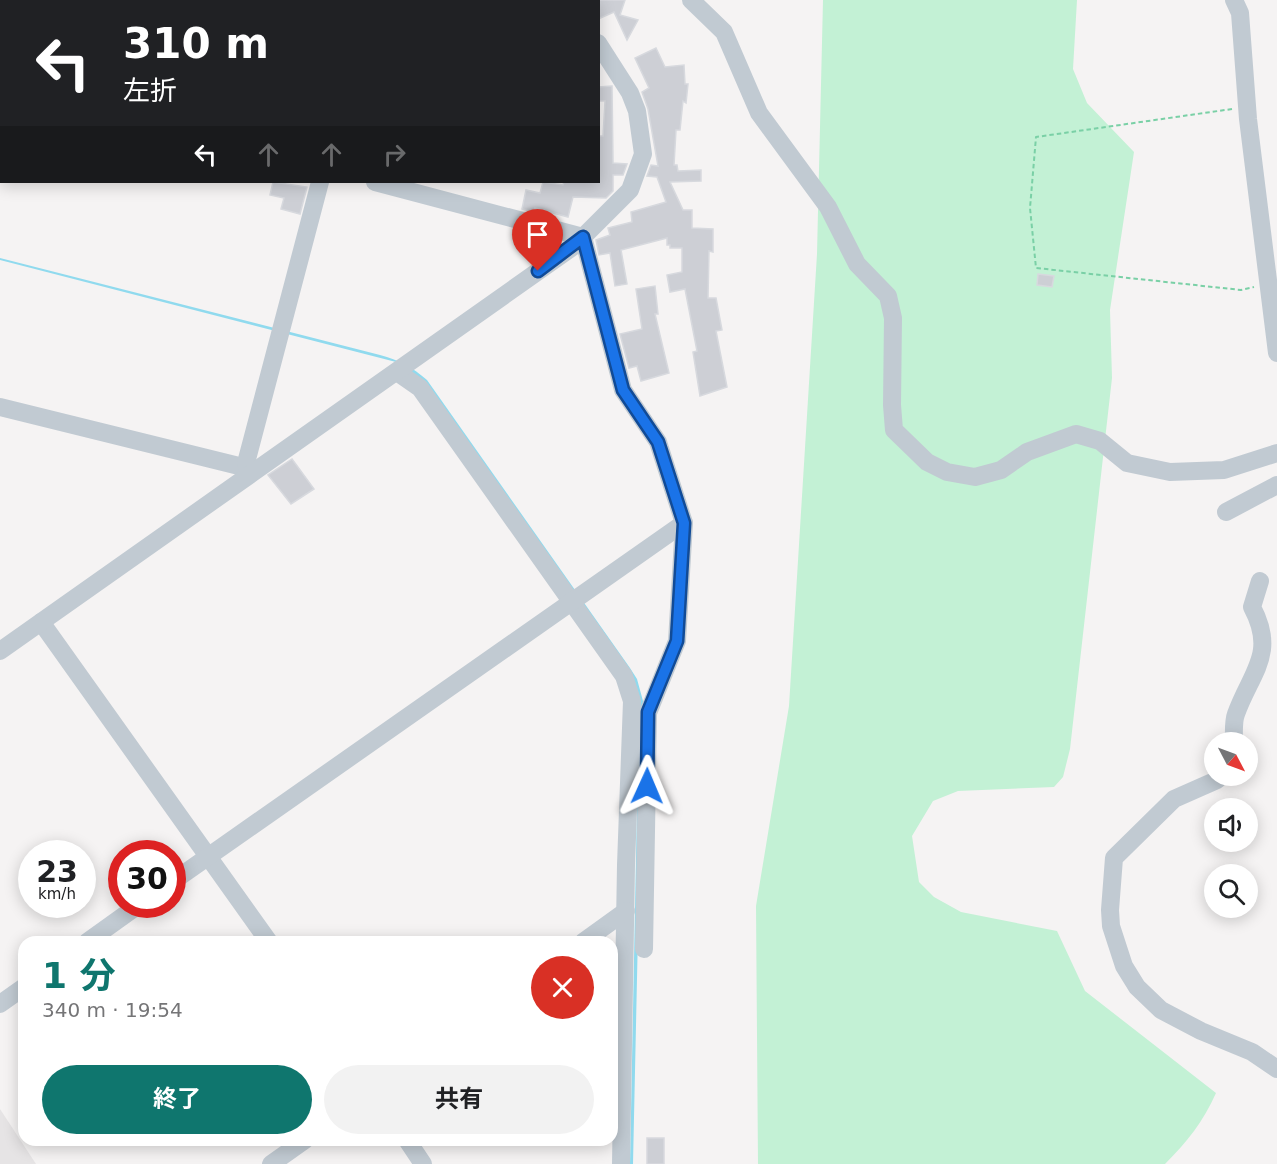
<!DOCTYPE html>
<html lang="ja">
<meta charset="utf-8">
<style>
:root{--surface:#fff;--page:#f2f2f2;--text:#202124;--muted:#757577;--accent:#0f766e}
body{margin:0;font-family:"DejaVu Sans","Noto Sans JP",sans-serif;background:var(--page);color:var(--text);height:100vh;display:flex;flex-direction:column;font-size:22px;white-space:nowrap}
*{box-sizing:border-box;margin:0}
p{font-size:20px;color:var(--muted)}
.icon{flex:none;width:33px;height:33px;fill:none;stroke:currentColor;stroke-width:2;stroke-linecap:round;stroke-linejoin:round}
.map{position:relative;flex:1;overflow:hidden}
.side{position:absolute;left:18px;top:936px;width:600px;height:210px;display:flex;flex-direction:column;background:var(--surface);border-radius:18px;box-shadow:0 3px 15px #0003}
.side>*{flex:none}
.top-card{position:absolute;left:0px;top:0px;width:600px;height:183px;box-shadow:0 3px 15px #0003;background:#202124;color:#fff;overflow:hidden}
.needle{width:39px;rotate:131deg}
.fabs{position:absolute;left:1204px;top:732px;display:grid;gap:12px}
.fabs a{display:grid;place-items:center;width:54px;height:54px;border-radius:50%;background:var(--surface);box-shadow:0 3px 15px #0003;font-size:30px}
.speed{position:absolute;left:18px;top:840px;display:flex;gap:12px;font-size:30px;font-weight:700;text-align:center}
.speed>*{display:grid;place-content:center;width:78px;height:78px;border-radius:50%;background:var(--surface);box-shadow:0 3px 15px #0003;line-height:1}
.speed small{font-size:15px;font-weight:400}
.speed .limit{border:9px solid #d22;background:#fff;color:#111}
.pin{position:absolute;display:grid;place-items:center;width:51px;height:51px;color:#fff;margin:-62px -26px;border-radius:50% 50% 50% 0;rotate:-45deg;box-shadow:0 0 6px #0007}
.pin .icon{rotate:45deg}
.me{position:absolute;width:66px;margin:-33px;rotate:1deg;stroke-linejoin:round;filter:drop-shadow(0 0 4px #0008)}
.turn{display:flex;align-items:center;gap:21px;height:126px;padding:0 24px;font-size:27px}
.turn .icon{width:78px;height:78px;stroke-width:2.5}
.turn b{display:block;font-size:42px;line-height:51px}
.lanes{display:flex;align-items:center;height:57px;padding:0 24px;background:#0003;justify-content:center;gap:30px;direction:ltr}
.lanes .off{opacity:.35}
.round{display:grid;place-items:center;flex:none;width:63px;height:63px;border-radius:32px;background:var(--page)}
.head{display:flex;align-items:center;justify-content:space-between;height:102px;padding:0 24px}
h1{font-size:36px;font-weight:700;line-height:45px;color:var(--accent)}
.primary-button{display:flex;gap:12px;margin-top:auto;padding:12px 24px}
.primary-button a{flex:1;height:69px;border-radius:36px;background:var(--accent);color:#fff;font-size:24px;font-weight:700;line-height:69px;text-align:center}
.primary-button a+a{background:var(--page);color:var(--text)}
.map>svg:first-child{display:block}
.education{fill:#e6e4e5}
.green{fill:#c3f1d5}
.water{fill:#90daee}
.building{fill:#cdcfd5;stroke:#d7d9de;stroke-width:1.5}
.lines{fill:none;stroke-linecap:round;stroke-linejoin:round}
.path{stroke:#7ad0a6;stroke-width:2;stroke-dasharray:4.5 3;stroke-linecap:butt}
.minor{stroke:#c1cad2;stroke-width:18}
.route-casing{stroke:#114b97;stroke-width:15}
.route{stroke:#1a73e8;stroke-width:10}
</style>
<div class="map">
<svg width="1277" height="1164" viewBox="0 0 1277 1164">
<rect width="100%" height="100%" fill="#f5f3f3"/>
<path class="education" d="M0 1109 36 1164H0Z"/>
<g class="green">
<path d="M0 0H326L2 2 1 41Z"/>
<path d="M823 0H1077L1073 69 1087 103 1134 152 1110 310 1112 378 1070 749 1063 777 1054 787 958 791 933 801 912 836 919 882 934 897 961 912 1057 931 1085 991 1216 1093C1203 1122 1187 1142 1165 1164H758L756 906 789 706 817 254Z"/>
</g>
<path class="water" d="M0 258 380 355C399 360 412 367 427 380L630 668 637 679 643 701 633 1164H630L639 705 396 362 0 260Z"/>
<g class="building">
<path d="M598 0H625L620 15 638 20 627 40 614 12 598 19Z"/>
<path d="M656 48 665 67 684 65 685 84H688L686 103 683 101 680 130H676L674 165H677L678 171 701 170V181L670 182 683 210H692V228L713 229V252L709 251 708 298H716L722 330 716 331 727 387 700 396 693 352 697 351 685 289 670 292 667 275 682 272V248H670V245H667V238L621 250 627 284 615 286 610 253 599 255 596 240 610 235 608 228 632 222 631 212 666 202 657 177 647 176 651 165 658 166 648 109 642 92 649 88 635 58Z"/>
<path d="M612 86 613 163 627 164 623 175H613V191L606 198 573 197 568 217 535 208 534 212 522 209 526 190 540 193 543 182 563 185 564 182H598V136H603L605 101H598V87Z"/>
<path d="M273 182 307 187 300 214 281 209 284 198 270 195Z"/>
<path d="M1038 274 1054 276 1052 287 1037 285Z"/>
<path d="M655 286 658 314H655L669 373 641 381 637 366 629 368 620 334 642 329 636 289Z"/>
<path d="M292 459 314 489 291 504 268 475Z"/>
<rect x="647" y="1138" width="17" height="26"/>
</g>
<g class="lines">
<path class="path" d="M1232 109 1036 137 1030 208 1036 268 1241 290 1254 287"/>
<g class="minor">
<path d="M574 0V2"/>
<path d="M691 0 724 32 759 113 828 207 857 264 888 296 893 318 892 405 894 430 927 462 947 472 975 477 1001 470 1027 452 1076 434 1100 441 1127 463 1170 472 1224 470 1277 453"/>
<path d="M1234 0 1240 13 1248 119 1277 353"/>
<path d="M0 79H2"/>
<path d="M375 182 583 237"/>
<path d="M583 237 623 390 658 442 684 523 677 641 648 713 644 949"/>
<path d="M397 372 420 388 624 676 632 701 626 865 621 1164"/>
<path d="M0 407 239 466 250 474"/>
<path d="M250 474 246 463 320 182"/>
<path d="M1226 512 1277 485"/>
<path d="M41 622 269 942"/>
<path d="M0 651 574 246 630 190 643 154 637 111 630 93 598 43"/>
<path d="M1234 742C1234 734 1233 722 1236 714 1251 672 1277 654 1252 607L1260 581"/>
<path d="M1221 776 1217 780 1174 799 1114 858 1110 910 1111 926 1124 966 1137 987 1161 1010 1201 1031 1252 1052 1277 1069"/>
<path d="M172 882 684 523"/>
<path d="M87 942 140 904"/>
<path d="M583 942 626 911"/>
<path d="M0 1004 24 987"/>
<path d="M407 1140 423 1164"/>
<path d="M271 1164 305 1140"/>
</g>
</g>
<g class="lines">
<g class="route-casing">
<path id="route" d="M538 271 583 237 623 390 658 442 684 523 677 641 648 712 647 786"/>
</g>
<use href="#route" class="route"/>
</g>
</svg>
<div class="fabs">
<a><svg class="needle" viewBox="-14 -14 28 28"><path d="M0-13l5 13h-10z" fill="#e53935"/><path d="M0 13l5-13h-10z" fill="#757577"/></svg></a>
<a><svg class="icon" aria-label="sound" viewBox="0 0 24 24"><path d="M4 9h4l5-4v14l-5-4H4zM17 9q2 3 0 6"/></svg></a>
<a><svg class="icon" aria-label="search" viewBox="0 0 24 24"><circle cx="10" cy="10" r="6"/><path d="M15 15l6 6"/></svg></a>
</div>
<div class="speed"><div>23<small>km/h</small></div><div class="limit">30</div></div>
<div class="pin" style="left:538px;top:271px;background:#d93025"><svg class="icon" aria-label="arrive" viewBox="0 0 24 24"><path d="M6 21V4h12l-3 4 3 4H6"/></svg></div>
<svg class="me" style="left:647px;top:786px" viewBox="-20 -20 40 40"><path d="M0-17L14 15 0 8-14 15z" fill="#1a73e8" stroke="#fff" stroke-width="4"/></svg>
<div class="top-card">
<div class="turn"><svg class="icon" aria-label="left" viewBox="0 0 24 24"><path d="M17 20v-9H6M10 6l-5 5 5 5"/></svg><div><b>310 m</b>左折</div></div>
<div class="lanes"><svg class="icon" aria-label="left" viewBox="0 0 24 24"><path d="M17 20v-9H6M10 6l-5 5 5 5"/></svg><svg class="icon off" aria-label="ahead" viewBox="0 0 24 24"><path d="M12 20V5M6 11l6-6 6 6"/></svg><svg class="icon off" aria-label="ahead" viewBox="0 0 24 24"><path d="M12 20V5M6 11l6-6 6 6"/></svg><svg class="icon off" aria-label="right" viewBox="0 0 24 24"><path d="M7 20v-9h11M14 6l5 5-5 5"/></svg></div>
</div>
<section class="side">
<div class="head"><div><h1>1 分</h1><p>340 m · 19:54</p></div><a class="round" style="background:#d93025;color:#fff"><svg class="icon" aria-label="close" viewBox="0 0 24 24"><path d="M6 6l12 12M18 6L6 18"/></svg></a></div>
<div class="primary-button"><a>終了</a><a>共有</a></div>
</section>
</div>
